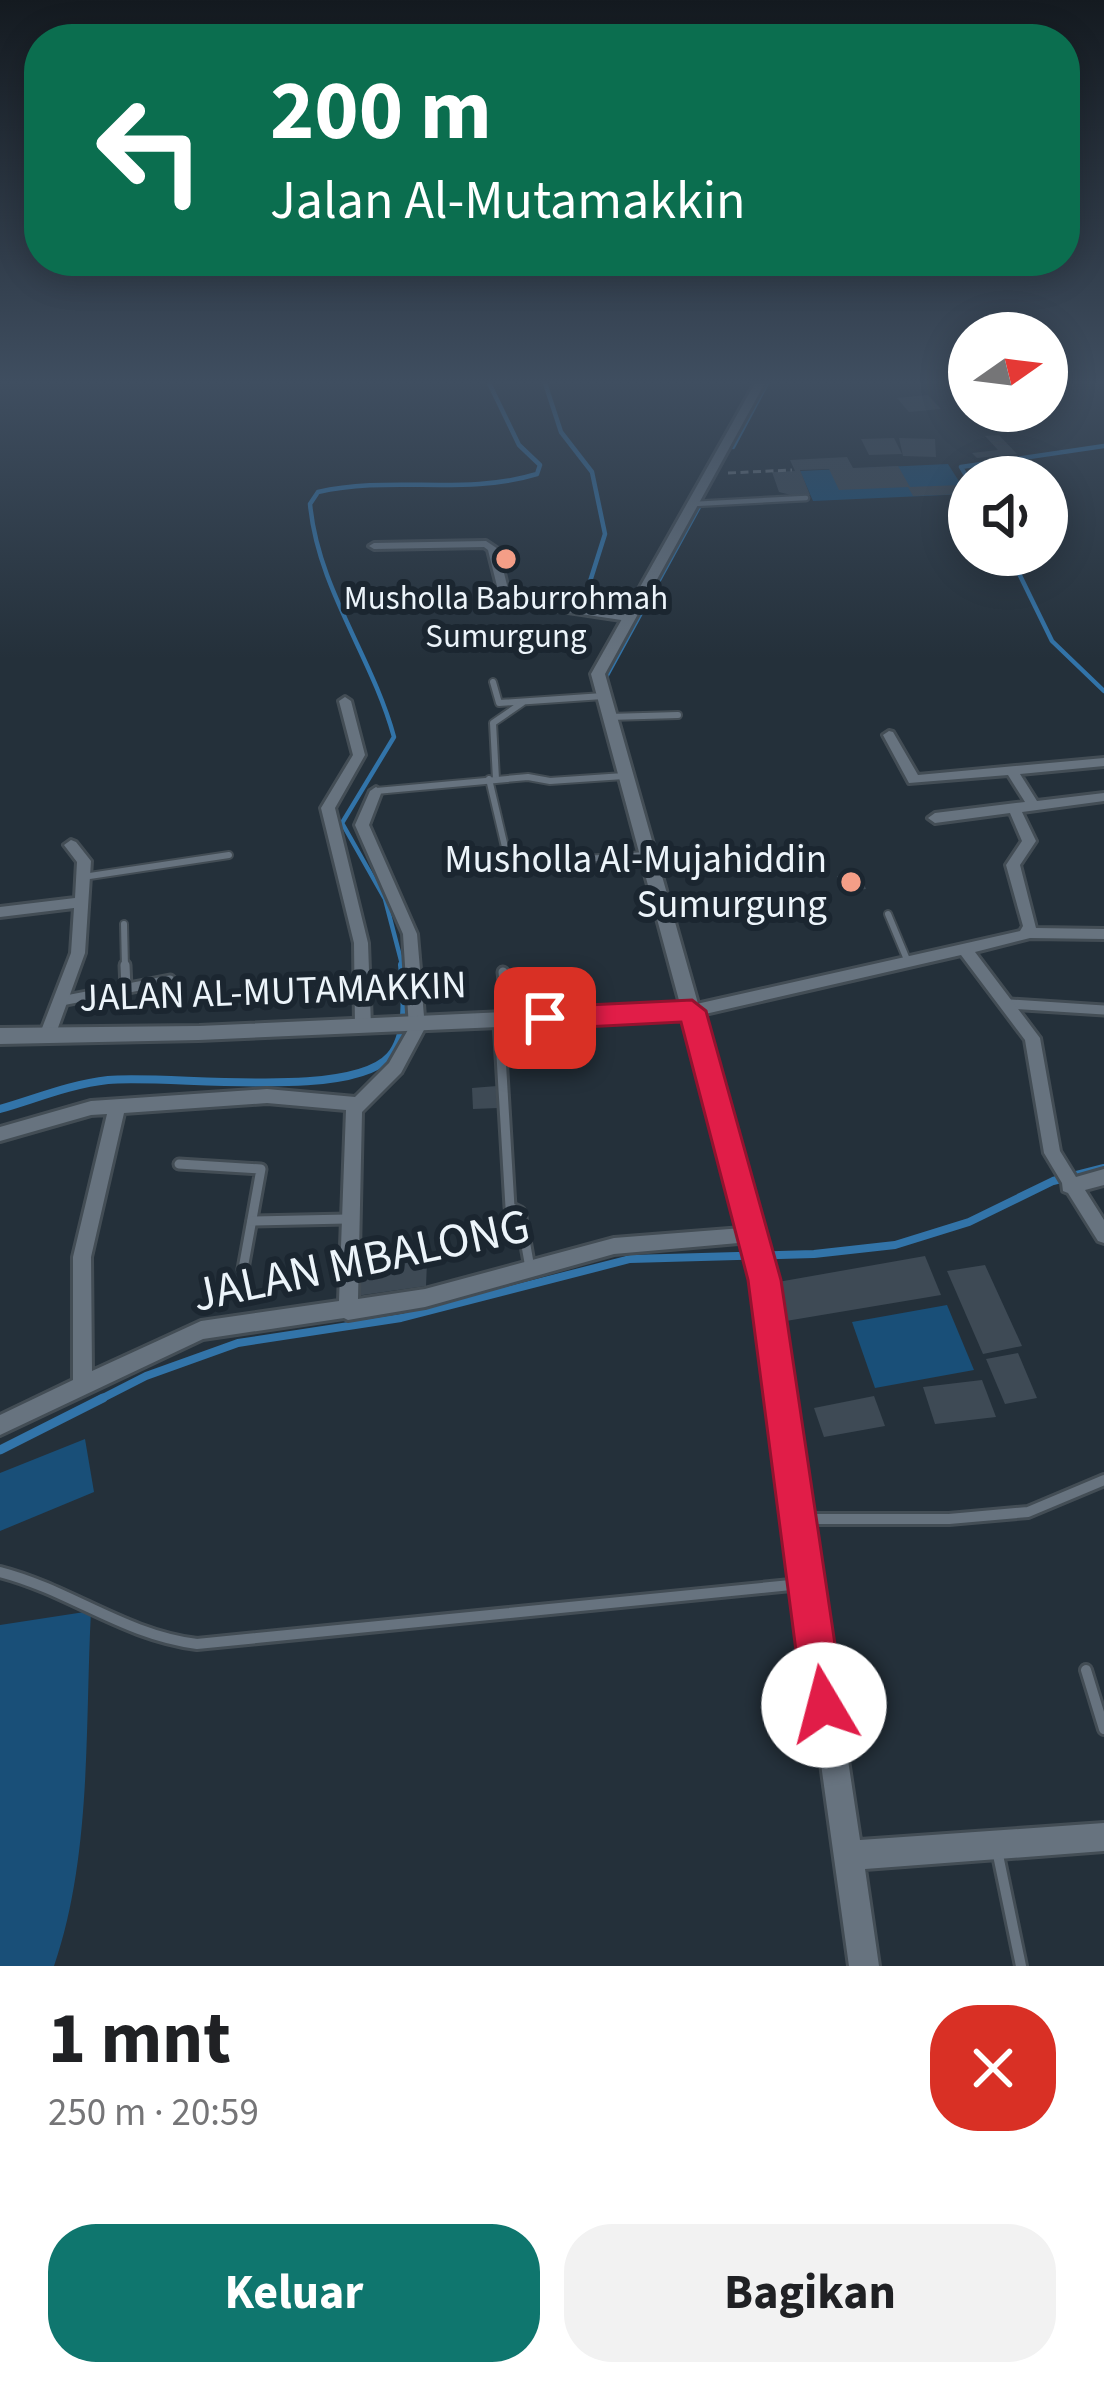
<!DOCTYPE html>
<html lang="id">
<meta charset="utf-8">
<style>
:root{--surface:#fff;--page:#f2f2f2;--text:#202124;--muted:#757577;--accent:#0f766e}
body{margin:0;font-family:"Source Sans 3",sans-serif;background:var(--page);color:var(--text);height:100vh;display:flex;flex-direction:column;font-size:45px;white-space:nowrap}
*{box-sizing:border-box;margin:0}
p{font-size:39px;color:var(--muted)}
.icon{flex:none;width:66px;height:66px;fill:none;stroke:currentColor;stroke-width:2;stroke-linecap:round;stroke-linejoin:round}
.map{position:relative;height:1966px;overflow:hidden}
.panel{display:flex;flex-direction:column;background:var(--surface);flex:1}
.panel>*{flex:none}
.banner{position:absolute;left:24px;top:24px;width:1056px;height:252px;border-radius:48px;box-shadow:0 6px 30px #0003;background:#0b6e4f;color:#fff;overflow:hidden}
.needle{width:78px;rotate:76deg}
.fabs{position:absolute;left:948px;top:312px;display:grid;gap:24px}
.fabs a{display:grid;place-items:center;width:120px;height:120px;border-radius:50%;background:var(--surface);box-shadow:0 6px 30px #0003;font-size:60px}
.pin{position:absolute;display:grid;place-items:center;width:102px;height:102px;color:#fff;margin:-51px;border-radius:24px;box-shadow:0 6px 18px #0006}
.me{position:absolute;width:132px;margin:-66px;rotate:352deg;stroke-linejoin:round;filter:drop-shadow(0 0 9px #0008)}
.turn{display:flex;align-items:center;gap:42px;height:252px;padding:0 48px;font-size:54px}
.turn .icon{width:156px;height:156px;stroke-width:2.5}
.turn b{display:block;font-size:84px;line-height:102px}
.round{display:grid;place-items:center;flex:none;width:126px;height:126px;border-radius:48px;background:var(--page)}
.headline{display:flex;align-items:center;justify-content:space-between;height:204px;padding:0 48px}
h1{font-size:72px;font-weight:700;line-height:90px}
.primary-button{display:flex;gap:24px;margin-top:auto;padding:24px 48px}
.primary-button a{flex:1;height:138px;border-radius:48px;background:var(--accent);color:#fff;font-size:48px;font-weight:700;line-height:138px;text-align:center}
.primary-button a+a{background:var(--page);color:var(--text)}
.map>svg:first-child{display:block}
.green{fill:#194f78}
.lines{fill:none;stroke-linecap:round;stroke-linejoin:round}
.stream-far2{stroke:#3274a9;stroke-width:4.5}
.stream-far1{stroke:#3274a9;stroke-width:8}
.stream{stroke:#3274a9;stroke-width:9}
.building{fill:#3e4a55}
.service-far3-casing{stroke:#434d55;stroke-width:9}
.service-far2-casing{stroke:#434d55;stroke-width:10}
.service-far1-casing{stroke:#434d55;stroke-width:15}
.service-casing{stroke:#434d55;stroke-width:16}
.minor-casing{stroke:#434d55;stroke-width:6}
.tertiary-casing{stroke:#434d55;stroke-width:6}
.path{stroke:#6c767f;stroke-width:3;stroke-dasharray:8 4.5;stroke-linecap:butt}
.service-far3{stroke:#67737f;stroke-width:4.5}
.service-far2{stroke:#67737f;stroke-width:6}
.service-far1{stroke:#67737f;stroke-width:9}
.service{stroke:#67737f;stroke-width:10}
.minor{fill:#67737f;fill-rule:evenodd}
.tertiary{fill:#67737f;fill-rule:evenodd}
.route{fill:#e11d48;stroke:#92132f;stroke-width:3}
.poi-dot{fill:#f49e87;stroke:#1b2630;stroke-width:4.5}
.labels{text-anchor:middle;dominant-baseline:central;stroke-width:12;stroke-linejoin:round;paint-order:stroke}
.far-poi-label{font-size:33px;fill:#ecf4fa;stroke:#1b2630}
.poi-label{font-size:39px;fill:#ecf4fa;stroke:#1b2630;text-anchor:end}
.street-label{font-size:39px;fill:#ecf4fa;stroke:#1b2630}
.near-street-label{font-size:48px;fill:#ecf4fa;stroke:#1b2630}
</style>
<div class="map">
<svg width="1104" height="1966" viewBox="0 0 1104 1966">
<rect width="100%" height="100%" fill="#24303a"/>
<g class="green">
<path d="M948 464 967 494 813 501 800 471Z"/>
<path d="M947 1305 974 1370 875 1388 852 1322Z"/>
<path d="M85 1439 94 1492 0 1531V1473Z"/>
<path d="M91 1611C85 1726 92 1856 54 1966H0V1625Z"/>
</g>
<g class="lines">
<g class="stream-far2">
<path d="M545 383 561 432 592 472 605 534 581 610"/>
<path d="M733 447 767 383"/>
<path d="M969 481 961 467 1104 446"/>
<path d="M1010 555 1052 641 1104 691"/>
<path d="M606 677 699 507"/>
<path d="M403 968 385 899 342 823 394 737C372 656 318 589 310 504L318 492C391 475 465 496 537 474L540 465 519 445 489 383"/>
</g>
<g class="stream-far1">
<path d="M0 1109C35 1099 71 1084 108 1080 169 1074 350 1101 390 1056 409 1034 405 991 402 965"/>
<path d="M97 1401 146 1376 238 1343 401 1318 630 1259 814 1254 895 1245 969 1222 1053 1181 1104 1168"/>
</g>
<path class="stream" d="M0 1450 103 1398"/>
</g>
<g class="building">
<path d="M928 395 941 409 909 412 897 398Z"/>
<path d="M999 435 1017 454 977 458 972 453 998 450 985 436Z"/>
<path d="M894 438 902 454 869 455 861 439Z"/>
<path d="M899 438 935 439 936 457 903 456Z"/>
<path d="M847 457 853 468 898 466 910 487 839 490 829 469 800 470 810 495H791L779 492 772 472 795 471 790 460Z"/>
<path d="M961 485 967 494 913 496 908 487Z"/>
<path d="M859 873 866 889 844 892 837 876Z"/>
<path d="M497 1086 498 1108 473 1109 472 1088Z"/>
<path d="M925 1256 941 1295 786 1321 778 1282Z"/>
<path d="M359 1262H427L426 1286 356 1296Z"/>
<path d="M985 1265 1022 1346 983 1354 947 1271Z"/>
<path d="M1018 1353 1037 1398 1005 1404 986 1359Z"/>
<path d="M982 1380 996 1417 935 1424 923 1387Z"/>
<path d="M874 1396 885 1426 824 1437 814 1408Z"/>
</g>
<g class="lines">
<g class="service-far3-casing">
<path id="service-far3" d="M694 504 806 498"/>
</g>
<g class="service-far2-casing">
<g id="service-far2">
<path d="M493 682 499 703 603 696"/>
<path d="M609 717 678 715"/>
<path d="M489 779 509 864 646 855"/>
<path d="M496 779 493 723 522 703"/>
<path d="M376 791 528 777 550 781 624 776"/>
<path d="M83 877 229 855"/>
<path d="M665 913 727 909"/>
<path d="M888 914 908 962"/>
<path d="M124 924 125 968"/>
</g>
</g>
<g class="service-far1-casing">
<g id="service-far1">
<path d="M125 965 126 988"/>
<path d="M503 972 508 1018"/>
<path d="M61 1001 170 980"/>
<path d="M1010 1004 1104 1010"/>
<path d="M499 1022 510 1207 520 1212 530 1268"/>
<path d="M179 1164 261 1169 243 1269"/>
<path d="M252 1221 347 1219"/>
</g>
</g>
<g class="service-casing">
<g id="service">
<path d="M806 1519H949L1028 1512 1104 1480"/>
<path d="M0 1572C70 1590 124 1635 197 1644L801 1584"/>
<path d="M1086 1670 1104 1729"/>
<path d="M997 1850 1021 1966"/>
</g>
</g>
<g class="minor-casing">
<g id="minor">
<path d="M486 541 498 549 510 597 628 615 634 618 628 621 501 602 488 550 484 547 374 549 369 546 374 543Z"/>
<path d="M345 697 351 701 365 755 335 808 368 943 371 1026 368 1030H358L355 1026 354 943 321 808 353 755 339 701Z"/>
<path d="M889 731 893 732 918 775 1104 758V766L1020 774 1037 801 1104 793V801L1022 812 1036 841 1020 865 1036 928 1104 929V939L1030 938 975 952 1040 1038 1060 1151 1076 1177 1104 1169V1185L1085 1190 1104 1220V1243L1098 1241 1068 1193 1063 1191 1062 1183 1044 1153 1025 1040 961 955 692 1017 687 1015 684 1011 687 1007 692 1005 1020 931 1023 926 1006 865 1022 841 1010 813 935 823 928 818 935 813 1025 802 1008 775 909 783 883 735Z"/>
<path d="M376 787 382 791 369 825 417 934 425 1028 401 1073 362 1112 358 1299 425 1289 614 1238 755 1227 761 1229 764 1235 761 1241 614 1254 425 1307 348 1320 344 1318 203 1339 0 1435V1415L73 1380V1257L107 1114 91 1115 0 1141V1127L91 1101 267 1089 355 1097 389 1063 409 1028 403 934 355 825 370 791ZM267 1103 346 1110 339 1301 201 1321 92 1371 91 1257 124 1113Z"/>
<path d="M71 840 76 842 91 861 85 953 55 1036 53 1040H41L39 1036 71 953 74 908 0 917V907L75 898 77 862 64 845Z"/>
</g>
</g>
<g class="tertiary-casing">
<path id="tertiary" d="M755 383H765L605 674 776 1280 860 1840 1104 1823V1851L865 1869 879 1966H849L754 1280 684 1019 199 1040 0 1044V1028L199 1026 680 1004 591 674Z"/>
</g>
<path class="path" d="M728 473 792 470"/>
<use href="#service-far3" class="service-far3"/>
<use href="#service-far2" class="service-far2"/>
<use href="#service-far1" class="service-far1"/>
<use href="#service" class="service"/>
<use href="#minor" class="minor"/>
<use href="#tertiary" class="tertiary"/>
</g>
<linearGradient id="sky" x2="0" y2="1"><stop stop-color="#141a20"/><stop offset="0.58" stop-color="#3f4e60"/><stop offset="1" stop-color="#3f4e60" stop-opacity="0"/></linearGradient>
<rect width="1104" height="659" fill="url(#sky)"/>
<path class="route" d="M692 1000 706 1011 781 1280 844 1705 838 1719 824 1726 809 1719 803 1705 748 1280 681 1022 545 1029 531 1018 545 1007Z"/>
<g class="poi-dot">
<circle cx="506" cy="559" r="12"/>
<circle cx="851" cy="882" r="12"/>
</g>
<g class="labels">
<g class="far-poi-label">
<text x="506" y="598">Musholla Baburrohmah<tspan x="506" dy="38">Sumurgung</tspan></text>
</g>
<g class="poi-label">
<text x="827" y="860">Musholla Al-Mujahiddin<tspan x="827" dy="45">Sumurgung</tspan></text>
</g>
<g class="street-label">
<text transform="translate(273 992) rotate(-2)">JALAN AL-MUTAMAKKIN</text>
</g>
<g class="near-street-label">
<text transform="translate(361 1261) rotate(-12)">JALAN MBALONG</text>
</g>
</g>
</svg>
<div class="fabs">
<a><svg class="needle" viewBox="-14 -14 28 28"><path d="M0-13l5 13h-10z" fill="#e53935"/><path d="M0 13l5-13h-10z" fill="#757577"/></svg></a>
<a><svg class="icon" aria-label="sound" viewBox="0 0 24 24"><path d="M4 9h4l5-4v14l-5-4H4zM17 9q2 3 0 6"/></svg></a>
</div>
<div class="pin" style="left:545px;top:1018px;background:#d93025"><svg class="icon" aria-label="arrive" viewBox="0 0 24 24"><path d="M6 21V4h12l-3 4 3 4H6"/></svg></div>
<svg class="me" style="left:824px;top:1705px" viewBox="-20 -20 40 40"><circle r="19" fill="#fff"/><path d="M0-13L10 11 0 6-10 11z" fill="#e11d48"/></svg>
<div class="banner">
<div class="turn"><svg class="icon" aria-label="left" viewBox="0 0 24 24"><path d="M17 20v-9H6M10 6l-5 5 5 5"/></svg><div><b>200 m</b>Jalan Al-Mutamakkin</div></div>
</div>
</div>
<section class="panel">
<div class="headline"><div><h1>1 mnt</h1><p>250 m · 20:59</p></div><a class="round" style="background:#d93025;color:#fff"><svg class="icon" aria-label="close" viewBox="0 0 24 24"><path d="M6 6l12 12M18 6L6 18"/></svg></a></div>
<div class="primary-button"><a>Keluar</a><a>Bagikan</a></div>
</section>
